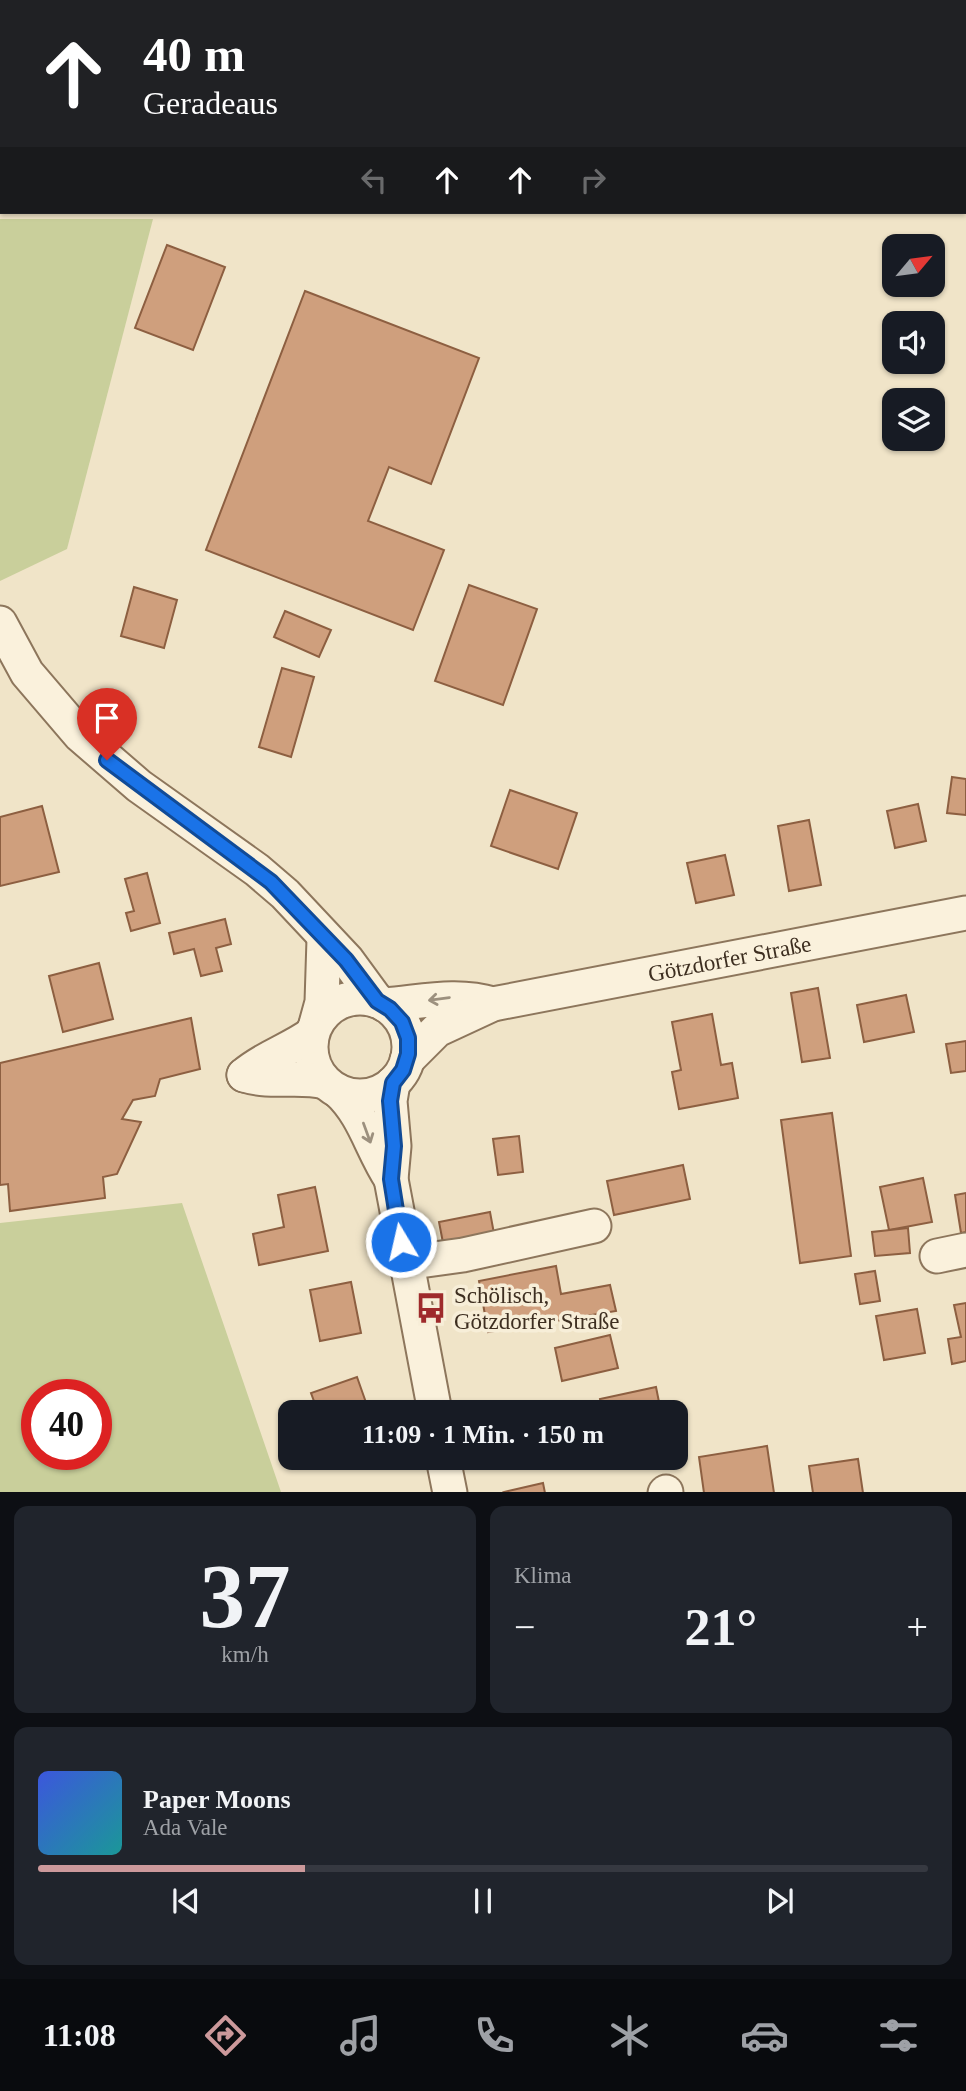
<!DOCTYPE html>
<html lang="de">
<head>
<meta charset="utf-8">
<style>
  body { margin:0; font-family:Georgia,serif; background:#20242c; color:#f1f3f6; height:100vh; display:flex; flex-direction:column; font-size:26px; white-space:nowrap }
  * { box-sizing:border-box; margin:0 }
  p { font-size:23px; color:#9ea1a6 }
  .icon { flex:none; width:38px; height:38px; fill:none; stroke:currentColor; stroke-width:2; stroke-linecap:round; stroke-linejoin:round }
  .map { position:relative; height:1492px; overflow:hidden }
  .panel { display:flex; flex-direction:column; gap:14px; padding:14px; background:#0d0f14; flex:1 }
  .panel>* { flex:none }
  .hud { position:absolute; left:0px; top:0px; width:966px; height:214px; box-shadow:0 2px 5px #0004; background:#202124; color:#fff; overflow:hidden }
  .needle { width:46px; rotate:61deg }
  .buttons { position:absolute; left:882px; top:234px; display:grid; gap:14px }
  .buttons a { display:grid; place-items:center; width:63px; height:63px; border-radius:14px; background:#171b24; box-shadow:0 2px 5px #0004; font-size:35px }
  .speed { position:absolute; left:21px; top:1379px; display:flex; gap:14px; font-size:35px; font-weight:700; text-align:center }
  .speed>* { display:grid; place-content:center; width:91px; height:91px; border-radius:50%; background:#171b24; box-shadow:0 2px 5px #0004; line-height:1 }
  .speed .limit { border:10px solid #d22; background:#fff; color:#111 }
  .pin { position:absolute; display:grid; place-items:center; width:60px; height:60px; color:#fff; margin:-72px -30px; border-radius:50% 50% 50% 0; rotate:-45deg; box-shadow:0 0 7px #0007 }
  .pin .icon { rotate:45deg }
  .me { position:absolute; width:77px; margin:-38px; rotate:351deg; stroke-linejoin:round; filter:drop-shadow(0 0 5px #0008) }
  .turn { display:flex; align-items:center; gap:24px; height:147px; padding:0 28px; font-size:32px }
  .turn .icon { width:91px; height:91px; stroke-width:2.5 }
  .turn b { display:block; font-size:49px; line-height:60px }
  .lanes { display:flex; align-items:center; height:66px; padding:0 28px; background:#0003; justify-content:center; gap:35px; direction:ltr }
  .lanes .off { opacity:.35 }
  .big { font-size:52px; font-weight:700; line-height:1.1 }
  .panel .widget { flex:1; display:flex; flex-direction:column; justify-content:center; gap:10px; min-width:0; padding:0 24px; border-radius:14px; background:#20242c }
  .panel .dial { align-items:center; gap:0 }
  .dial b { font-size:91px; line-height:1 }
  .song { display:flex; align-items:center; gap:21px }
  .cover { width:84px; height:84px; border-radius:10px; background:linear-gradient(135deg,hsl(230 70% 55%),hsl(180 70% 35%)) }
  .played { height:7px; border-radius:4px; background:linear-gradient(90deg,#cc999b 30%,#363941 30%) }
  .keys { display:flex; justify-content:space-around; direction:ltr }
  .heat { display:flex; justify-content:space-between; align-items:center; font-size:38px; direction:ltr }
  .panel .tiles { flex:1; display:grid; gap:14px; grid-template-columns:1fr 1fr }
  .widget:last-child { grid-column:span 2 }
  .trip { position:absolute; left:278px; top:1400px; width:410px; height:70px; border-radius:14px; background:#171b24; box-shadow:0 2px 5px #0004; font-weight:700; line-height:70px; text-align:center }
  .tab-bar { display:flex; height:112px; justify-content:space-around; align-items:center; background:#090b0e; color:#9ea1a6 }
  .tab-bar .icon { width:49px; height:49px }
  .tab-bar .active { color:#cc999b }
  .tab-bar b { font-size:32px; color:#f1f3f6 }
  .map>svg:first-child { display:block }
  .green { fill:#c9cf9b; fill-rule:evenodd }
  .building { fill:#cf9f7d; stroke:#8d5f41; stroke-width:2 }
  .lines { fill:none; stroke-linecap:round; stroke-linejoin:round }
  .minor-casing { stroke:#8d765c; stroke-width:37 }
  .minor { stroke:#faf1dc; stroke-width:33 }
  .oneway { stroke:#9c907e }
  .route-casing { stroke:#114b97; stroke-width:18 }
  .route { stroke:#1a73e8; stroke-width:12 }
  .labels { text-anchor:middle; dominant-baseline:central; stroke-width:7; stroke-linejoin:round; paint-order:stroke }
  .street-label { font-size:23px; fill:#3d2e20; stroke:#f7eed8 }
  .poi-label { font-size:23px; fill:#3d2e20; stroke:#f7eed8; text-anchor:start }
</style>
</head>
<body>
<div class="map">
<svg width="966" height="1493" viewBox="0 0 966 1493">
  <rect width="100%" height="100%" fill="#f0e4c8"/>
  <!-- green -->
  <g class="green">
    <polygon points="0,0 291,0 2,2 2,174"/>
    <polygon points="0,219 153,219 67,549 0,581"/>
    <path d="M 182,1203 L 281,1492 L 0,1492 L 0,1223 ZM 37,1395 L 96,1395 L 96,1454 L 37,1454 Z"/>
  </g>
  <!-- building -->
  <g class="building">
    <polygon points="167,245 225,267 193,350 135,328"/>
    <polygon points="305,291 479,358 431,484 389,467 368,521 444,550 413,630 206,550"/>
    <polygon points="469,585 537,609 503,705 435,681"/>
    <polygon points="134,587 177,600 164,648 121,636"/>
    <polygon points="285,611 331,630 319,657 274,637"/>
    <polygon points="282,668 314,677 291,757 259,747"/>
    <polygon points="952,777 966,779 966,815 947,813"/>
    <polygon points="510,790 577,813 558,869 491,846"/>
    <polygon points="918,804 926,841 895,848 887,811"/>
    <polygon points="42,806 59,872 0,886 0,817"/>
    <polygon points="809,820 821,885 789,891 778,826"/>
    <polygon points="725,855 734,895 696,903 687,863"/>
    <polygon points="147,873 160,923 131,931 126,913 134,911 125,879"/>
    <polygon points="225,919 231,944 216,948 222,971 201,976 194,949 174,954 169,933"/>
    <polygon points="99,963 113,1019 63,1032 49,976"/>
    <polygon points="818,988 830,1058 802,1062 791,993"/>
    <polygon points="906,995 914,1032 864,1042 857,1005"/>
    <polygon points="712,1014 721,1065 732,1063 738,1098 679,1109 672,1072 681,1070 672,1022"/>
    <polygon points="191,1018 200,1069 160,1079 155,1096 133,1100 122,1119 141,1122 117,1174 103,1177 105,1198 10,1211 8,1184 0,1185 0,1063"/>
    <polygon points="966,1041 966,1071 951,1073 946,1044"/>
    <polygon points="832,1113 851,1256 800,1263 781,1120"/>
    <polygon points="519,1136 523,1172 498,1175 493,1139"/>
    <polygon points="683,1165 690,1199 614,1215 607,1181"/>
    <polygon points="923,1178 932,1222 889,1230 880,1187"/>
    <polygon points="315,1187 328,1251 259,1265 253,1234 284,1227 278,1195"/>
    <polygon points="966,1193 966,1232 961,1233 955,1195"/>
    <polygon points="490,1212 495,1239 444,1248 439,1222"/>
    <polygon points="908,1228 910,1253 875,1256 872,1232"/>
    <polygon points="556,1266 561,1294 610,1285 616,1311 488,1332 479,1281"/>
    <polygon points="875,1271 880,1301 860,1304 855,1274"/>
    <polygon points="351,1282 361,1333 320,1341 310,1290"/>
    <polygon points="966,1303 966,1361 952,1364 948,1339 961,1337 954,1305"/>
    <polygon points="917,1309 925,1353 884,1360 876,1316"/>
    <polygon points="610,1335 618,1368 562,1381 555,1348"/>
    <polygon points="357,1377 369,1411 376,1409 378,1412 318,1412 311,1393"/>
    <polygon points="656,1387 661,1412 602,1412 600,1399"/>
    <polygon points="767,1446 774,1493 704,1493 699,1457"/>
    <polygon points="858,1459 863,1493 813,1493 809,1466"/>
    <polygon points="543,1483 545,1493 505,1493 504,1492"/>
  </g>
  <g class="lines">
    <defs>
      <g id="minor">
        <polyline points="0,623 27,673 80,735 139,786 257,870 285,894 347,960 377,1001"/>
        <circle cx="360" cy="1047" r="49"/>
        <path d="M 385,1005 C 422,1002 457,993 493,1004"/>
        <polyline points="316,1024 322,1002 324,939"/>
        <path id="s1" d="M 407,1060 L 437,1030 L 493,1004 L 966,913"/>
        <path d="M 244,1075 C 272,1084 299,1075 325,1082"/>
        <path d="M 244,1075 C 265,1057 290,1050 312,1034"/>
        <polyline points="393,1083 390,1101 394,1146 391,1179 435,1412"/>
        <path d="M 338,1091 C 365,1116 371,1149 391,1179"/>
        <polyline points="937,1256 966,1250"/>
        <polyline points="405,1263 463,1255 594,1226"/>
        <polyline points="443,1458 450,1493"/>
        <polyline points="665,1493 666,1492"/>
      </g>
    </defs>
    <!-- minor casing -->
    <use href="#minor" class="minor-casing"/>
    <!-- minor -->
    <use href="#minor" class="minor"/>
  </g>
  <!-- one-way arrows -->
  <defs><path id="oneway-shaft" d="M-6 0H5M1.5-3L5.5 0L1.5 3" fill="none" stroke-width="1.6" stroke-linecap="round" stroke-linejoin="round" transform="scale(1.75)"/></defs>
  <g class="oneway">
    <use href="#oneway-shaft" transform="translate(439 999) rotate(172)"/>
    <use href="#oneway-shaft" transform="translate(367 1133) rotate(70)"/>
  </g>
  <g class="lines">
    <defs>
      <polyline id="route" points="107,760 271,882 346,960 377,1001 390,1009 402,1022 408,1038 408,1054 403,1070 393,1083 390,1101 394,1146 391,1179 401,1242"/>
    </defs>
    <!-- route casing -->
    <use href="#route" class="route-casing"/>
    <!-- route -->
    <use href="#route" class="route"/>
  </g>
  <!-- icons -->
  <defs>
    <symbol id="bus-bare" viewBox="-9 -9 18 18"><path d="M-5-6H5V4H4V6H2V4H-2V6H-4V4H-5ZM-3.5-4V0h7V-4ZM-3.5 1.2v1.5H-2V1.2ZM2 1.2v1.5H3.5V1.2Z" fill="#9e2a2b" stroke="#f7eed8" stroke-width="2.5" paint-order="stroke"/></symbol>
  </defs>
  <g fill-rule="evenodd">
    <use href="#bus-bare" x="409" y="1286" width="44" height="44"/>
  </g>
  <g class="labels">
    <!-- street labels -->
    <g class="street-label">
      <text stroke="none"><textPath href="#s1" startOffset="345">Götzdorfer Straße</textPath></text>
    </g>
    <!-- poi labels -->
    <g class="poi-label">
      <text x="454" y="1295">Schölisch,<tspan x="454" dy="26">Götzdorfer Straße</tspan></text>
    </g>
  </g>
</svg>
<div class="buttons">
<a><svg class="needle" viewBox="-14 -14 28 28"><path d="M0-13l5 13h-10z" fill="#e53935"/><path d="M0 13l5-13h-10z" fill="#9ea1a6"/></svg></a>
<a><svg class="icon" aria-label="sound" viewBox="0 0 24 24"><path d="M4 9h4l5-4v14l-5-4H4zM17 9q2 3 0 6"/></svg></a>
<a><svg class="icon" aria-label="layers" viewBox="0 0 24 24"><path d="M12 4l9 5-9 5-9-5zM3 14l9 5 9-5"/></svg></a>
</div>
<div class="speed"><div class="limit">40</div></div>
<div class="pin" style="left:107px;top:760px;background:#d93025"><svg class="icon" aria-label="arrive" viewBox="0 0 24 24"><path d="M6 21V4h12l-3 4 3 4H6"/></svg></div>
<svg class="me" style="left:401px;top:1242px" viewBox="-20 -20 40 40"><circle r="17" fill="#1a73e8" stroke="#fff" stroke-width="3"/><path d="M0-11L8 9 0 5-8 9z" fill="#fff"/></svg>
<div class="trip">11:09 · 1 Min. · 150 m</div>
<div class="hud">
<div class="turn"><svg class="icon" aria-label="ahead" viewBox="0 0 24 24"><path d="M12 20V5M6 11l6-6 6 6"/></svg><div><b>40 m</b>Geradeaus</div></div>
<div class="lanes"><svg class="icon off" aria-label="left" viewBox="0 0 24 24"><path d="M17 20v-9H6M10 6l-5 5 5 5"/></svg><svg class="icon" aria-label="ahead" viewBox="0 0 24 24"><path d="M12 20V5M6 11l6-6 6 6"/></svg><svg class="icon" aria-label="ahead" viewBox="0 0 24 24"><path d="M12 20V5M6 11l6-6 6 6"/></svg><svg class="icon off" aria-label="right" viewBox="0 0 24 24"><path d="M7 20v-9h11M14 6l5 5-5 5"/></svg></div>
</div>
</div>
<section class="panel">
<div class="tiles">
<div class="widget dial"><b>37</b><p>km/h</p></div>
<div class="widget"><p>Klima</p>
<div class="heat"><a>−</a><b class="big">21°</b><a>+</a></div>
</div>
<div class="widget">
<div class="song"><i class="cover"></i><div><b>Paper Moons</b><p>Ada Vale</p></div></div>
<div class="played"></div>
<div class="keys"><svg class="icon" aria-label="previous" viewBox="0 0 24 24"><path d="M18 5L8 12l10 7zM5 5v14"/></svg><svg class="icon" aria-label="pause" viewBox="0 0 24 24"><path d="M8 5v14M16 5v14"/></svg><svg class="icon" aria-label="next" viewBox="0 0 24 24"><path d="M6 5l10 7-10 7zM19 5v14"/></svg></div>
</div>
</div>
</section>
<nav class="tab-bar">
<b>11:08</b>
<svg class="icon active" aria-label="directions" viewBox="0 0 24 24"><path d="M12 3l9 9-9 9-9-9zM9 14v-3h6M13 9l2 2-2 2"/></svg>
<svg class="icon" aria-label="music" viewBox="0 0 24 24"><path d="M9 18V5l10-2v13"/><circle cx="6" cy="18" r="3"/><circle cx="16" cy="16" r="3"/></svg>
<svg class="icon" aria-label="phone" viewBox="0 0 24 24"><path d="M5 4h4l2 5-3 2q2 4 5 5l2-3 5 2v4C11 20 4 13 5 4z"/></svg>
<svg class="icon" aria-label="climate" viewBox="0 0 24 24"><path d="M12 3v18M4 7l16 10M4 17L20 7"/></svg>
<svg class="icon" aria-label="car" viewBox="0 0 24 24"><path d="M5 17H2v-5l4-1 3-4h7l3 4 3 1v5h-3M9 17h6M6 11h13"/><circle cx="7" cy="17" r="2"/><circle cx="17" cy="17" r="2"/></svg>
<svg class="icon" aria-label="filters" viewBox="0 0 24 24"><path d="M4 7h16M4 17h16"/><circle cx="9" cy="7" r="2"/><circle cx="15" cy="17" r="2"/></svg>
</nav>
</body>
</html>
